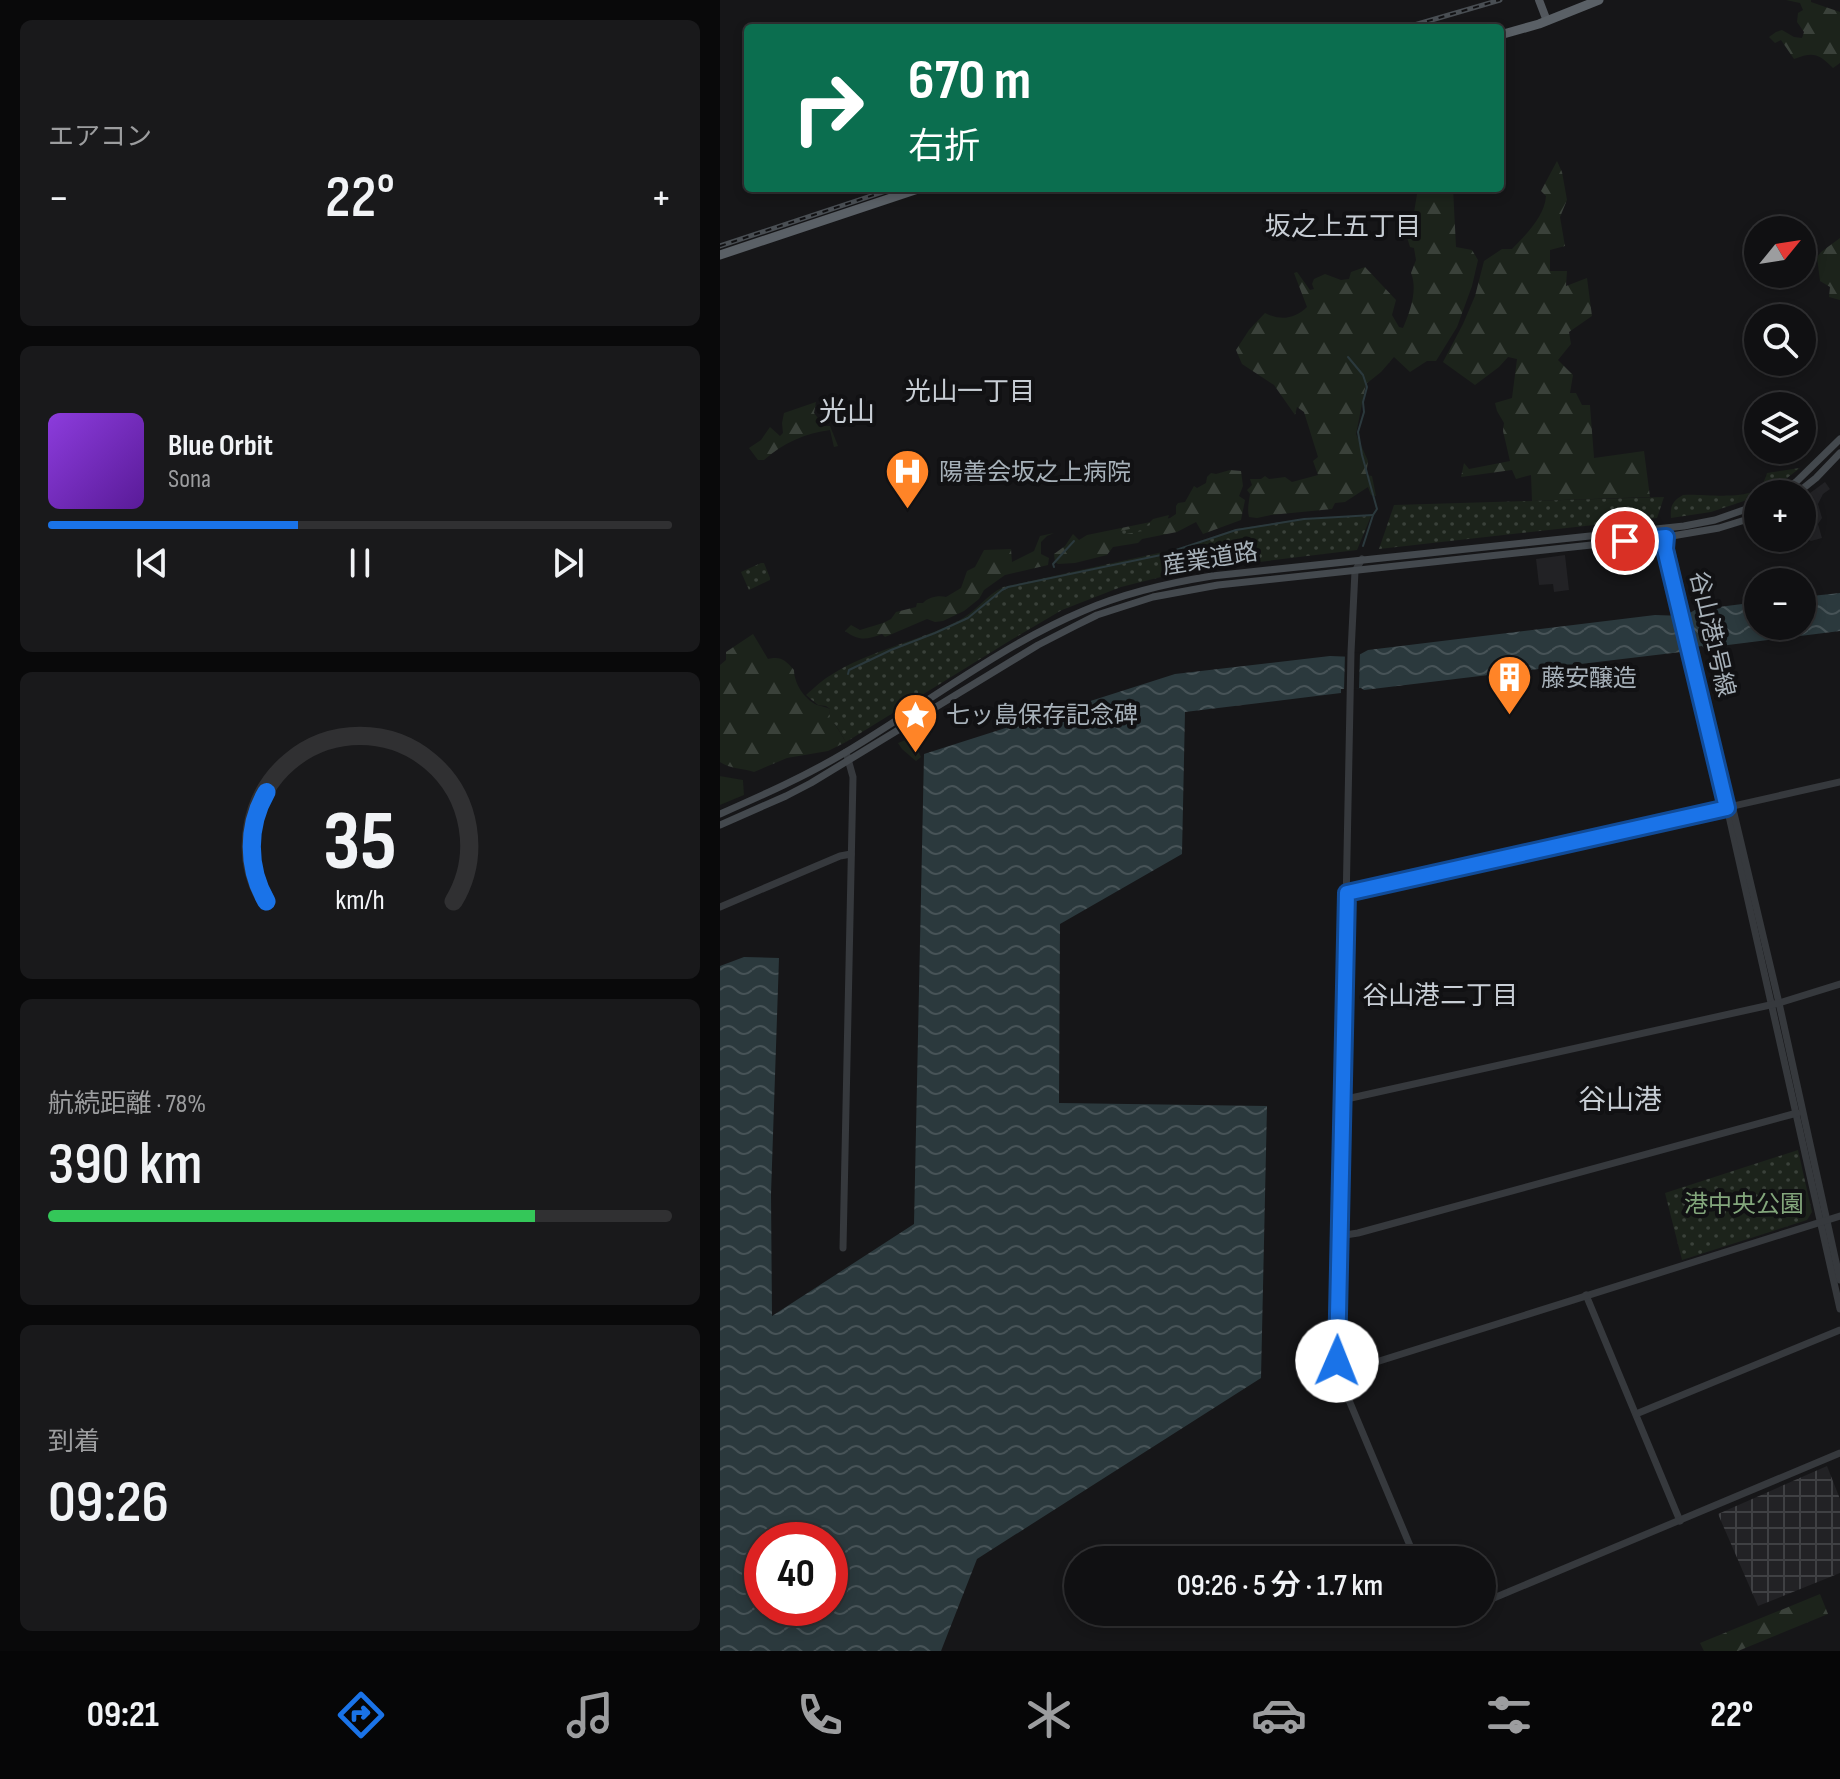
<!DOCTYPE html>
<html lang="ja">
<head>
<meta charset="utf-8">
<style>
  body { margin:0; font-family:"Sofia Sans Condensed","Noto Sans JP",sans-serif; background:#19191b; color:#f1f3f6; height:100vh; display:flex; flex-direction:column; font-size:30px; white-space:nowrap }
  * { box-sizing:border-box; margin:0 }
  p { font-size:26px; color:#9c9d9f }
  .icon { flex:none; width:44px; height:44px; fill:none; stroke:currentColor; stroke-width:2; stroke-linecap:round; stroke-linejoin:round }
  .map { position:relative; flex:1; overflow:hidden }
  .drawer { display:flex; flex-direction:column; gap:20px; padding:20px; background:#09090a; width:720px }
  .drawer>* { flex:none }
  .top-card { position:absolute; left:24px; top:24px; width:760px; height:168px; border-radius:8px; box-shadow:0 4px 12px #0003,0 0 0 2px #303032; background:#0b6e4f; color:#fff; overflow:hidden }
  .needle { width:52px; rotate:60deg }
  .fabs { position:absolute; left:1024px; top:216px; display:grid; gap:16px }
  .fabs a { display:grid; place-items:center; width:72px; height:72px; border-radius:50%; background:#101012; box-shadow:0 4px 12px #0003,0 0 0 2px #303032; font-size:40px }
  .speed { position:absolute; left:24px; top:1522px; display:flex; gap:16px; font-size:40px; font-weight:700; text-align:center }
  .speed>* { display:grid; place-content:center; width:104px; height:104px; border-radius:50%; background:#101012; box-shadow:0 4px 12px #0003,0 0 0 2px #303032; line-height:1 }
  .speed .limit { border:12px solid #d22; background:#fff; color:#111 }
  .pin { position:absolute; display:grid; place-items:center; width:68px; height:68px; color:#fff; margin:-34px; border:4px solid #fff; border-radius:50%; box-shadow:0 2px 8px #0007 }
  .me { position:absolute; width:88px; margin:-44px; rotate:1deg; stroke-linejoin:round; filter:drop-shadow(0 0 6px #0008) }
  .turn { display:flex; align-items:center; gap:28px; height:168px; padding:0 32px; font-size:36px }
  .turn .icon { width:104px; height:104px; stroke-width:2.5 }
  .turn b { display:block; font-size:56px; line-height:68px }
  .big { font-size:60px; font-weight:600; line-height:1.1 }
  .drawer .widget { flex:1; display:flex; flex-direction:column; justify-content:center; gap:12px; min-width:0; padding:0 28px; border-radius:12px; background:#19191b }
  .drawer .dial { align-items:center; gap:0 }
  .dial svg { height:208px; overflow:visible; fill:none; stroke:#303032; stroke-width:7; stroke-linecap:round; text-anchor:middle }
  .dial text { fill:#f1f3f6; stroke:none }
  .song { display:flex; align-items:center; gap:24px }
  .cover { width:96px; height:96px; border-radius:12px; background:linear-gradient(135deg,hsl(270 70% 55%),hsl(270 70% 35%)) }
  .played { height:8px; border-radius:4px; background:linear-gradient(90deg,#1a73e8 40%,#303032 40%) }
  .keys { display:flex; justify-content:space-around; direction:ltr }
  .heat { display:flex; justify-content:space-between; align-items:center; font-size:44px; direction:ltr }
  .charge { height:12px; border-radius:6px; background:linear-gradient(90deg,#34c759 78%,#303032 0) }
  .trip { position:absolute; left:344px; top:1546px; width:432px; height:80px; border-radius:40px; background:#101012; box-shadow:0 4px 12px #0003,0 0 0 2px #303032; font-weight:600; line-height:80px; text-align:center }
  .dock { display:flex; height:128px; justify-content:space-around; align-items:center; background:#060607; color:#9c9d9f }
  .dock .icon { width:56px; height:56px }
  .dock .active { color:#1a73e8 }
  .dock b { font-size:36px; color:#f1f3f6 }
  main { display:flex; flex:1; min-height:0 }
  .map>svg:first-child { display:block }
  .built { fill:#222225 }
  .industrial { fill:url(#industrial-grid) }
  .green { fill:#1c231b }
  .forest { fill:url(#forest-firs) }
  .park { fill:url(#park-dots) }
  .water { fill:url(#water-waves); fill-rule:evenodd }
  .pier { fill:#161618 }
  .lines { fill:none; stroke-linecap:round; stroke-linejoin:round }
  .stream { stroke:#2b393d; stroke-width:2 }
  .tertiary { stroke:#36393d; stroke-width:7 }
  .secondary { stroke:#44494e; stroke-width:7 }
  .primary { stroke:#52575d; stroke-width:8 }
  .trunk { stroke:#5a6066; stroke-width:9 }
  .rail-casing { stroke:#494e53; stroke-width:5 }
  .rail { stroke:#111113; stroke-width:2; stroke-dasharray:6; stroke-linecap:butt }
  .route-casing { stroke:#114b97; stroke-width:20 }
  .route { stroke:#1a73e8; stroke-width:14 }
  .labels { text-anchor:middle; dominant-baseline:central; stroke-width:8; stroke-linejoin:round; paint-order:stroke }
  .poi-label { font-size:24px; fill:#a7b1b9; stroke:#111113; text-anchor:start }
  .street-label { font-size:24px; fill:#a7b1b9; stroke:#111113 }
  .park-label { font-size:24px; fill:#83a67c; stroke:#111113 }
  .neighbourhood-label { font-size:26px; fill:#c8ced5; stroke:#111113 }
  .quarter-label { font-size:28px; fill:#c8ced5; stroke:#111113 }
</style>
</head>
<body>
<main>
<section class="drawer">
<div class="widget"><p>エアコン</p>
<div class="heat"><a>−</a><b class="big">22°</b><a>+</a></div>
</div>
<div class="widget">
<div class="song"><i class="cover"></i><div><b>Blue Orbit</b><p>Sona</p></div></div>
<div class="played"></div>
<div class="keys"><svg class="icon" aria-label="previous" viewBox="0 0 24 24"><path d="M18 5L8 12l10 7zM5 5v14"/></svg><svg class="icon" aria-label="pause" viewBox="0 0 24 24"><path d="M8 5v14M16 5v14"/></svg><svg class="icon" aria-label="next" viewBox="0 0 24 24"><path d="M6 5l10 7-10 7zM19 5v14"/></svg></div>
</div>
<div class="widget dial"><svg viewBox="0 0 100 80">
<path d="M14 69A42 42 0 1 1 86 69"/>
<path d="M14 69A42 42 0 0 1 14 27" stroke="#1a73e8"/>
<text x="50" y="56" font-size="32" font-weight="700">35</text>
<text x="50" y="72" font-size="11">km/h</text>
</svg></div>
<div class="widget"><p>航続距離 · 78%</p><b class="big">390 km</b><div class="charge"></div></div>
<div class="widget"><p>到着</p><b class="big">09:26</b></div>
</section>
<div class="map">
<svg width="1120" height="1651" viewBox="0 0 1120 1651">
  <defs>
    <pattern id="industrial-grid" width="8" height="8" patternUnits="userSpaceOnUse" patternTransform="scale(2)"><rect width="8" height="8" fill="#222225"/><path d="M0 4h8M4 0v8" fill="none" stroke="#3f4043"/></pattern>
    <pattern id="forest-firs" width="22" height="20" patternUnits="userSpaceOnUse" patternTransform="scale(2)"><rect width="22" height="20" fill="#1c231b"/><path d="M5 1l3.5 6h-7zM16 11l3.5 6h-7z" fill="#3a413a"/></pattern>
    <pattern id="park-dots" width="8" height="8" patternUnits="userSpaceOnUse" patternTransform="scale(2)"><rect width="8" height="8" fill="#1c231b"/><path d="M2 2h.1M6 6h.1" fill="none" stroke="#3a413a" stroke-width="1.8" stroke-linecap="round"/></pattern>
    <pattern id="water-waves" width="16" height="10" patternUnits="userSpaceOnUse" patternTransform="scale(2)"><rect width="16" height="10" fill="#2b393d"/><path d="M0 5q4-4 8 0t8 0" fill="none" stroke="#475357"/></pattern>
  </defs>
  <rect width="100%" height="100%" fill="#161618"/>
  <!-- built -->
  <g class="built">
    <polygon points="1105,482 1110,489 1103,494 1098,504 1102,518 1098,524 1102,538 1091,541 1089,540 1082,513 1082,499"/>
    <polygon points="845,555 849,590 834,592 833,584 819,585 816,559"/>
  </g>
  <!-- industrial -->
  <polygon class="industrial" points="1107,1466 1120,1499 1120,1573 1038,1606 998,1514"/>
  <!-- green -->
  <polygon class="green" points="0,776 23,780 24,795 0,805"/>
  <!-- forest -->
  <g class="forest">
    <path d="M 1066,0 L 1091,0 L 1091,2 L 1120,12 L 1120,63 L 1113,68 C 1098,53 1093,52 1074,59 L 1061,40 L 1055,43 L 1049,37 L 1056,32 L 1062,30 L 1074,37 L 1082,38 L 1084,32 L 1077,22 L 1078,13 L 1083,10 L 1080,3 Z"/>
    <path d="M 837,161 L 842,172 L 847,200 L 840,217 L 845,246 L 830,250 L 830,271 L 847,271 L 846,286 L 867,278 L 872,316 L 849,332 L 851,344 L 838,360 L 853,375 L 850,393 L 856,393 L 862,405 L 870,405 L 874,458 L 924,451 L 930,497 L 812,501 L 811,475 L 796,479 L 792,470 L 741,477 L 744,463 L 749,469 L 790,461 L 783,431 L 784,423 L 777,411 L 775,403 L 792,398 L 797,359 L 788,357 L 779,367 L 755,385 L 723,362 L 743,324 L 755,296 L 764,261 L 782,249 L 792,249 C 805,236 825,216 826,196 L 821,191 Z"/>
    <path d="M 698,188 L 733,188 L 736,247 L 752,250 L 758,260 L 752,286 L 737,327 L 716,361 L 707,361 L 690,372 L 674,357 L 661,372 L 646,384 L 636,434 L 648,461 L 646,475 L 652,476 L 656,496 L 651,495 L 648,487 L 625,502 L 615,503 L 612,509 L 551,515 L 537,518 L 529,517 C 527,509 529,502 530,494 L 527,490 L 532,485 L 530,479 L 541,479 L 545,476 L 549,479 L 565,477 L 572,482 L 598,475 L 593,461 L 598,457 L 584,412 L 577,407 L 575,415 L 554,385 L 522,364 L 516,350 L 529,330 L 545,313 C 560,321 575,319 587,307 L 574,273 L 577,272 L 590,290 L 594,289 L 592,284 L 594,279 L 605,274 L 621,280 L 629,279 L 631,272 L 645,267 L 676,300 L 672,315 L 679,327 L 683,328 C 690,312 698,290 691,273 L 696,260 L 694,248 L 690,247 L 685,231 L 692,225 Z"/>
    <polygon points="1120,238 1120,300 1109,297 1110,287 1100,281 1097,257 1101,252"/>
    <path d="M 96,402 L 94,413 L 104,426 L 110,426 L 118,446 L 114,447 L 110,430 C 86,433 63,443 44,460 L 38,460 L 29,448 L 41,440 L 50,427 L 60,436 L 63,433 L 62,423 L 64,413 Z"/>
    <polygon points="510,470 521,471 523,486 519,496 525,500 521,520 483,534 476,522 457,532 422,539 418,543 393,547 387,555 355,563 338,564 335,562 334,554 345,546 353,534 359,540 367,535 450,518 456,514 456,506 458,503 465,502 474,486 477,488 486,483 487,477 491,473 496,474"/>
    <path d="M 334,533 L 327,536 L 321,542 L 321,554 L 329,558 L 328,565 L 285,575 L 264,590 L 259,599 L 244,611 L 223,621 L 215,622 L 207,619 L 165,637 L 162,634 C 146,640 139,641 125,631 L 131,625 L 140,630 L 163,623 L 171,619 L 176,612 L 196,607 L 197,603 L 203,603 C 208,597 219,595 226,597 L 241,588 L 247,571 L 255,567 L 264,550 L 291,549 L 292,562 L 314,551 L 320,536 Z"/>
    <path d="M 33,634 L 48,659 C 61,656 65,660 74,670 C 74,683 84,699 97,705 C 101,706 106,707 110,709 L 109,715 L 126,742 L 108,751 L 67,758 L 34,772 C 23,768 10,769 0,762 L 0,665 L 6,660 L 6,652 Z"/>
    <polygon points="191,738 201,757 196,761 182,749 178,743"/>
    <polygon points="1100,1594 1108,1614 1018,1651 984,1651 980,1643"/>
  </g>
  <!-- park -->
  <g class="park">
    <path d="M 1080,468 L 1058,485 L 1038,494 L 1033,498 L 991,512 L 951,518 C 950,507 952,501 963,495 C 982,493 1030,502 1042,485 C 1043,484 1047,474 1047,473 Z"/>
    <polygon points="944,497 937,518 659,549 674,505"/>
    <polygon points="449,515 447,521 436,524 428,530 395,536 394,532 426,526 433,519"/>
    <path d="M 651,516 L 637,550 L 465,571 L 401,587 L 342,610 L 291,640 L 126,742 L 115,724 L 106,720 L 109,715 L 110,709 L 106,706 L 98,705 L 86,695 C 94,688 102,680 111,675 C 150,650 197,642 238,621 C 256,612 266,595 283,587 L 461,548 L 516,529 L 580,519 Z"/>
    <polygon points="41,563 44,563 50,578 50,580 29,590 21,572"/>
    <polygon points="1078,1150 1092,1212 1087,1220 962,1260 945,1193"/>
  </g>
  <!-- water -->
  <path class="water" d="M 1120,593 L 1120,631 L 984,648 L 982,646 L 962,649 L 961,652 L 644,690 L 641,688 L 621,689 L 621,693 L 465,712 L 462,854 L 340,924 L 339,1103 L 547,1106 L 541,1378 L 257,1559 L 221,1651 L 0,1651 L 0,966 L 24,957 L 59,958 L 51,1194 L 52,1316 L 194,1224 L 204,754 L 455,674 L 610,656 L 635,657 L 648,650 L 935,615 L 964,616 L 975,610 L 1038,602 L 1038,626 L 1082,626 L 1082,597 ZM 42,1540 L 110,1540 L 110,1608 L 42,1608 Z"/>
  <!-- pier -->
  <polygon class="pier" points="640,652 639,688 624,692 625,654"/>
  <g class="lines">
    <!-- stream -->
    <g class="stream">
      <polyline points="628,357 643,375 647,387 643,402 644,412 638,432 642,455 657,509 653,515 643,546"/>
      <polyline points="334,567 333,564 354,541"/>
      <polyline points="128,674 129,670 171,650 215,633 248,618 282,590 288,587 441,555 516,530 584,519 653,515"/>
    </g>
    <!-- tertiary -->
    <g class="tertiary">
      <polyline points="946,537 945,549 960,612 1004,794 1120,1309"/>
      <polyline points="947,539 951,548 1059,1003 1120,1280"/>
      <polyline points="642,559 635,571 631,652 617,1361 618,1374 696,1560"/>
      <polyline points="627,893 1120,782"/>
      <polyline points="0,907 120,856 131,854"/>
      <polyline points="622,1100 1059,1003 1120,984"/>
      <polyline points="619,1236 638,1233 1077,1113"/>
      <polyline points="123,1248 133,777 126,752"/>
      <polyline points="866,1295 960,1521"/>
      <polyline points="618,1374 1120,1216"/>
      <polyline points="916,1414 1120,1330"/>
      <polyline points="762,1603 1120,1453"/>
      <polyline points="717,1612 721,1621 741,1612"/>
    </g>
    <!-- secondary -->
    <g class="secondary">
      <polyline points="1058,494 1076,482 1120,439"/>
      <polyline points="1076,494 1096,478 1120,453"/>
      <path d="M 0,814 C 43,795 86,776 126,752 C 203,706 280,646 363,611 C 404,593 448,583 492,576 L 964,526 L 995,520 L 1038,505"/>
      <polyline points="0,825 66,796 91,783 318,645 355,626 377,615 433,597 498,585 946,537 999,528 1038,516"/>
    </g>
    <!-- primary -->
    <polyline class="primary" points="819,0 827,21"/>
    <!-- trunk -->
    <g class="trunk">
      <polyline points="780,35 819,24 879,0"/>
      <polyline points="0,255 201,188"/>
    </g>
    <defs>
      <g id="rail">
        <polyline points="684,28 780,0"/>
        <polyline points="0,246 175,188"/>
      </g>
    </defs>
    <!-- rail casing -->
    <use href="#rail" class="rail-casing"/>
    <!-- rail -->
    <use href="#rail" class="rail"/>
  </g>
  <g class="lines">
    <defs>
      <polyline id="route" points="617,1361 627,893 1007,808 945,549 946,537 905,541"/>
    </defs>
    <!-- route casing -->
    <use href="#route" class="route-casing"/>
    <!-- route -->
    <use href="#route" class="route"/>
  </g>
  <!-- icons -->
  <defs>
    <symbol id="hospital-pin" viewBox="-11 -11 22 30"><path d="M0 17L-7.5 6A9.5 9.5 0 1 1 7.5 6Z" fill="#ff8427" stroke="#111113"/><path d="M-5-5h3v3.5h4V-5h3V5h-3V1.5h-4V5h-3Z" fill="#fff"/></symbol>
    <symbol id="building-pin" viewBox="-11 -11 22 30"><path d="M0 17L-7.5 6A9.5 9.5 0 1 1 7.5 6Z" fill="#ff8427" stroke="#111113"/><path d="M-4-6H4V6H1V3H-1V6H-4ZM-2.5-4.3h1.7v1.8h-1.7ZM.8-4.3h1.7v1.8H.8ZM-2.5-1h1.7V.8h-1.7ZM.8-1h1.7V.8H.8Z" fill="#fff"/></symbol>
    <symbol id="sight-pin" viewBox="-11 -11 22 30"><path d="M0 17L-7.5 6A9.5 9.5 0 1 1 7.5 6Z" fill="#ff8427" stroke="#111113"/><path d="M0-6L1.8-2.2L6-1.7L2.9 1.2L3.7 5.4L0 3.3L-3.7 5.4L-2.9 1.2L-6-1.7L-1.8-2.2Z" fill="#fff"/></symbol>
  </defs>
  <g fill-rule="evenodd">
    <use href="#hospital-pin" x="162" y="446" width="51" height="69"/>
    <use href="#building-pin" x="764" y="652" width="51" height="69"/>
    <use href="#sight-pin" x="170" y="690" width="51" height="69"/>
  </g>
  <g class="labels">
    <!-- poi labels -->
    <g class="poi-label">
      <text x="219" y="472">陽善会坂之上病院</text>
      <text x="821" y="678">藤安醸造</text>
      <text x="226" y="715">七ッ島保存記念碑</text>
    </g>
    <!-- street labels -->
    <g class="street-label">
      <text transform="translate(490 559) rotate(-9)">産業道路</text>
      <text transform="translate(992 634) rotate(77)">谷山港1号線</text>
    </g>
    <!-- park labels -->
    <g class="park-label">
      <text x="1024" y="1204">港中央公園</text>
    </g>
    <!-- neighbourhood labels -->
    <g class="neighbourhood-label">
      <text x="623" y="227">坂之上五丁目</text>
      <text x="250" y="392">光山一丁目</text>
      <text x="720" y="996">谷山港二丁目</text>
    </g>
    <!-- quarter labels -->
    <g class="quarter-label">
      <text x="127" y="412">光山</text>
      <text x="900" y="1100">谷山港</text>
    </g>
  </g>
</svg>
<div class="fabs">
<a><svg class="needle" viewBox="-14 -14 28 28"><path d="M0-13l5 13h-10z" fill="#e53935"/><path d="M0 13l5-13h-10z" fill="#9c9d9f"/></svg></a>
<a><svg class="icon" aria-label="search" viewBox="0 0 24 24"><circle cx="10" cy="10" r="6"/><path d="M15 15l6 6"/></svg></a>
<a><svg class="icon" aria-label="layers" viewBox="0 0 24 24"><path d="M12 4l9 5-9 5-9-5zM3 14l9 5 9-5"/></svg></a>
<a>+</a>
<a>−</a>
</div>
<div class="speed"><div class="limit">40</div></div>
<div class="pin" style="left:905px;top:541px;background:#d93025"><svg class="icon" aria-label="arrive" viewBox="0 0 24 24"><path d="M6 21V4h12l-3 4 3 4H6"/></svg></div>
<svg class="me" style="left:617px;top:1361px" viewBox="-20 -20 40 40"><circle r="19" fill="#fff"/><path d="M0-13L10 11 0 6-10 11z" fill="#1a73e8"/></svg>
<div class="trip">09:26 · 5 分 · 1.7 km</div>
<div class="top-card">
<div class="turn"><svg class="icon" aria-label="right" viewBox="0 0 24 24"><path d="M7 20v-9h11M14 6l5 5-5 5"/></svg><div><b>670 m</b>右折</div></div>
</div>
</div>
</main>
<nav class="dock">
<b>09:21</b>
<svg class="icon active" aria-label="directions" viewBox="0 0 24 24"><path d="M12 3l9 9-9 9-9-9zM9 14v-3h6M13 9l2 2-2 2"/></svg>
<svg class="icon" aria-label="music" viewBox="0 0 24 24"><path d="M9 18V5l10-2v13"/><circle cx="6" cy="18" r="3"/><circle cx="16" cy="16" r="3"/></svg>
<svg class="icon" aria-label="phone" viewBox="0 0 24 24"><path d="M5 4h4l2 5-3 2q2 4 5 5l2-3 5 2v4C11 20 4 13 5 4z"/></svg>
<svg class="icon" aria-label="climate" viewBox="0 0 24 24"><path d="M12 3v18M4 7l16 10M4 17L20 7"/></svg>
<svg class="icon" aria-label="car" viewBox="0 0 24 24"><path d="M5 17H2v-5l4-1 3-4h7l3 4 3 1v5h-3M9 17h6M6 11h13"/><circle cx="7" cy="17" r="2"/><circle cx="17" cy="17" r="2"/></svg>
<svg class="icon" aria-label="filters" viewBox="0 0 24 24"><path d="M4 7h16M4 17h16"/><circle cx="9" cy="7" r="2"/><circle cx="15" cy="17" r="2"/></svg>
<b>22°</b>
</nav>
</body>
</html>
